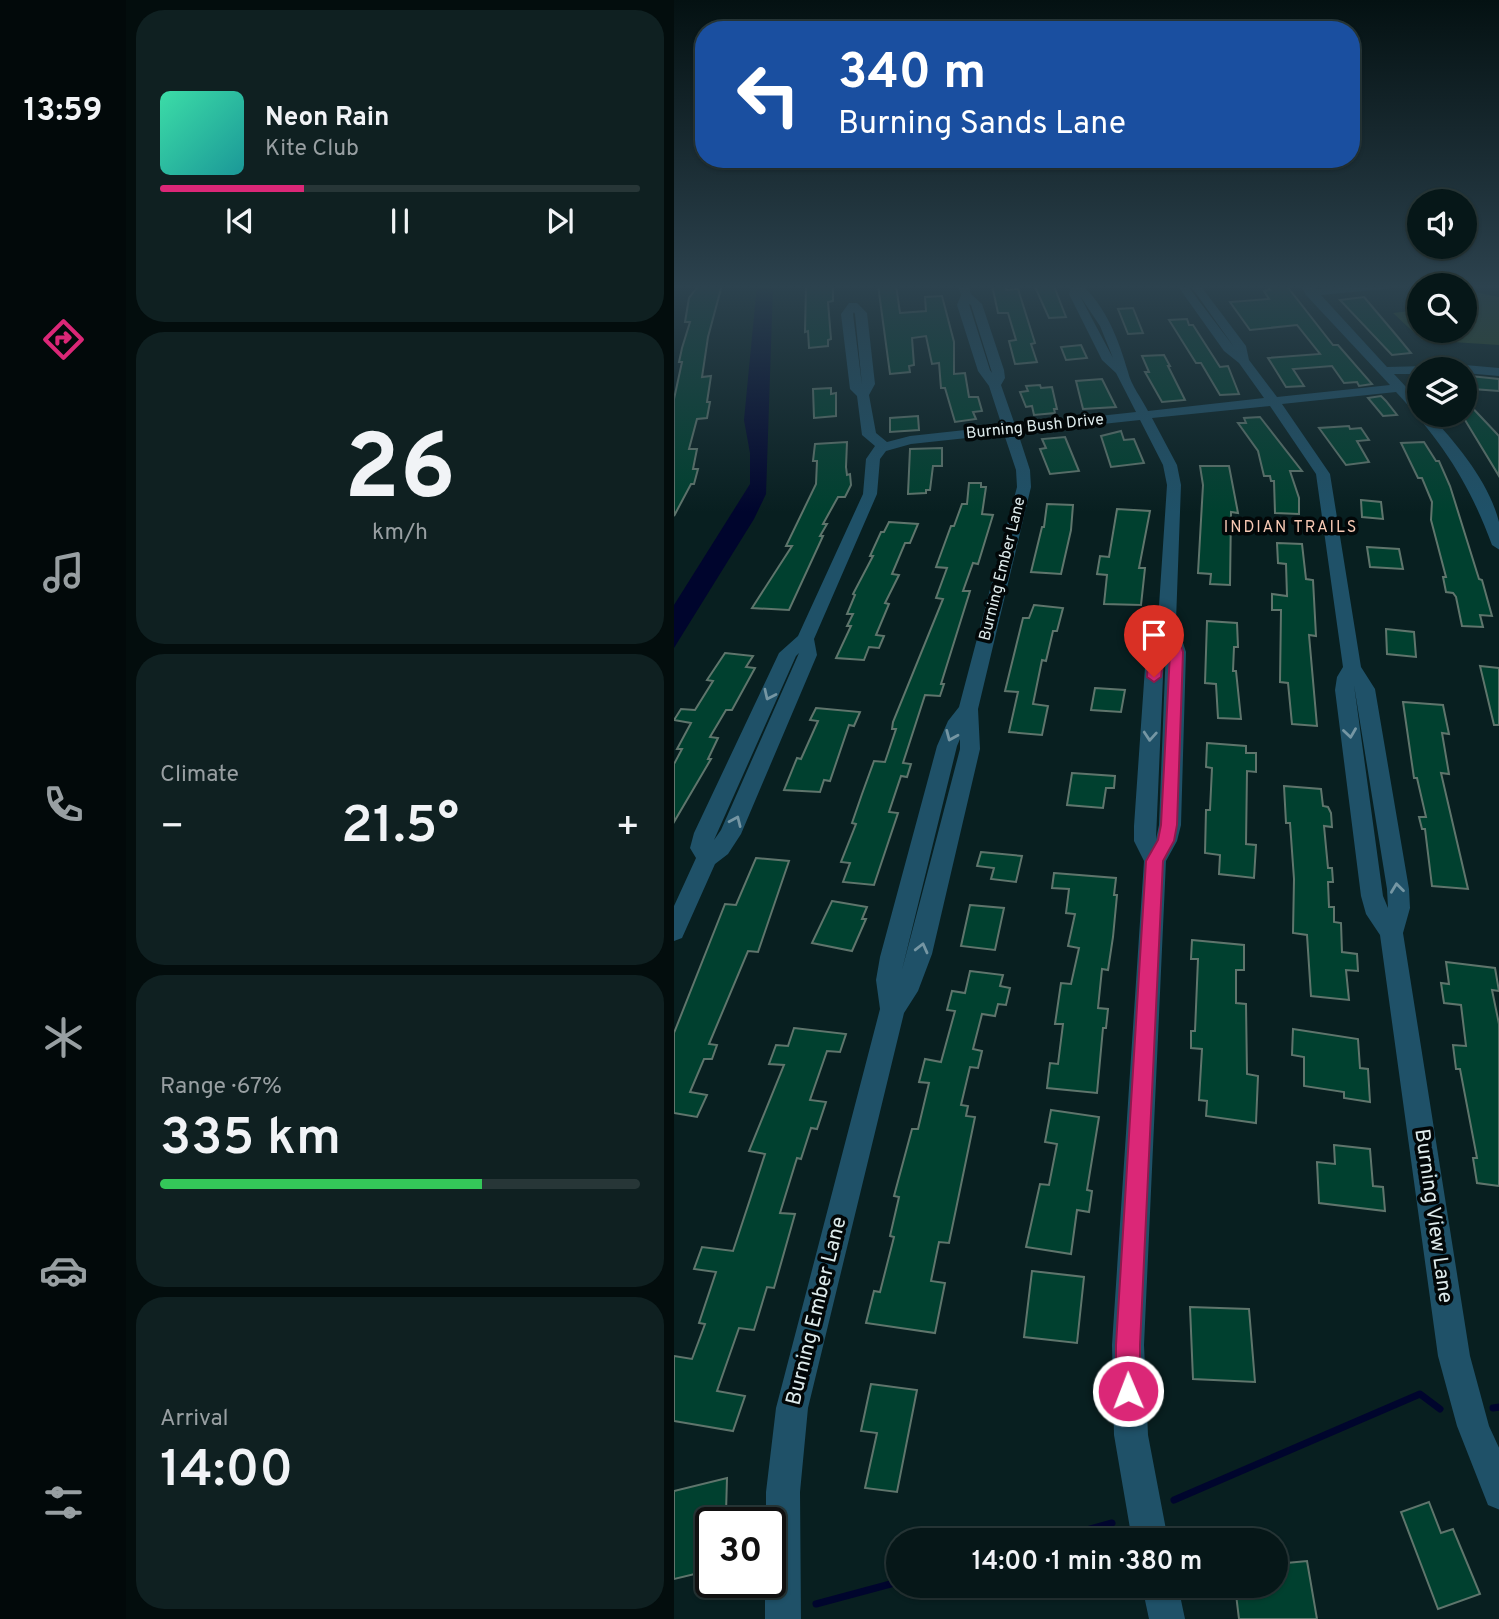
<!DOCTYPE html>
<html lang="en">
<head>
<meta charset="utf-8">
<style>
  body { margin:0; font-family:Overpass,sans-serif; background:#0f2021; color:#f1f3f6; height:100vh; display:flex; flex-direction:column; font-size:26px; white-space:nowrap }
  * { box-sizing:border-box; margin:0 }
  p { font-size:23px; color:#989fa2 }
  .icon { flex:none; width:38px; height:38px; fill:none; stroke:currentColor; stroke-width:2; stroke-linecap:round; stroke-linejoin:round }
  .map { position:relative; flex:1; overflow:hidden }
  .side { display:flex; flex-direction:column; gap:10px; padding:10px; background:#030d0d; width:548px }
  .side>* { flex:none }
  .top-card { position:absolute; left:21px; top:21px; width:665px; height:147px; border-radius:28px; box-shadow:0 2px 5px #0004,0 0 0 2px #273637; background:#1a4fa0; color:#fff; overflow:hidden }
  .controls { position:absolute; left:733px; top:189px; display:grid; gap:14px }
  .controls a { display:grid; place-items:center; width:70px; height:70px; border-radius:50%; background:#061718; box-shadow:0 2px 5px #0004,0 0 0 2px #273637; font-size:35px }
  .speed { position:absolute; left:21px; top:1507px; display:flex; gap:14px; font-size:35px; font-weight:700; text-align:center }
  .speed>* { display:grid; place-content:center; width:91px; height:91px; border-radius:50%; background:#061718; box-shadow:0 2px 5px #0004,0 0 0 2px #273637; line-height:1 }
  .speed .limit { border:4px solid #111; border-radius:10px; background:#fff; color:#111 }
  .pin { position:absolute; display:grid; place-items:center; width:60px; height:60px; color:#fff; margin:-72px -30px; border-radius:50% 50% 50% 0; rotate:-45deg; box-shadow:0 0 7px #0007 }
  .pin .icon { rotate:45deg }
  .me { position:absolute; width:77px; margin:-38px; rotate:359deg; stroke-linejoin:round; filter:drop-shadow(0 0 5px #0008) }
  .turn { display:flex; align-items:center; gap:24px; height:147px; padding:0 28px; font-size:32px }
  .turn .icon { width:91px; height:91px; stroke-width:2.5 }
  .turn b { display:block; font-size:49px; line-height:60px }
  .big { font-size:52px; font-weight:600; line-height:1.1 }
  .side .widget { flex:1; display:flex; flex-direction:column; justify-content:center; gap:10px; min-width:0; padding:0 24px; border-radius:28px; background:#0f2021 }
  .side .dial { align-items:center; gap:0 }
  .dial b { font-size:91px; line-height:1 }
  .song { display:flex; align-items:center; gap:21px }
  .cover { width:84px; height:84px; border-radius:10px; background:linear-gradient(135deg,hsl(160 70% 55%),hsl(180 70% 35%)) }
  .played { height:7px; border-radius:4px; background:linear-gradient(90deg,#db2777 30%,#273637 30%) }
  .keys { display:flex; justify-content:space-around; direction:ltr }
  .heat { display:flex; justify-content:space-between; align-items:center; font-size:38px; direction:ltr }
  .charge { height:10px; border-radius:5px; background:linear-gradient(90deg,#34c759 67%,#273637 0) }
  .trip { position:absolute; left:212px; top:1528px; width:402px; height:70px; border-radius:35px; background:#061718; box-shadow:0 2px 5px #0004,0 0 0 2px #273637; font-weight:600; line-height:70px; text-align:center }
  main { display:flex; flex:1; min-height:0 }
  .dock { display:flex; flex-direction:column; width:126px; justify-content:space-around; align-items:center; background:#02090a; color:#989fa2 }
  .dock .icon { width:49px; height:49px }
  .dock .current { color:#db2777 }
  .dock b { font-size:32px; color:#f1f3f6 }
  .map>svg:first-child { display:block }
  .green { fill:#2f4a25 }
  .water { fill:#00052d }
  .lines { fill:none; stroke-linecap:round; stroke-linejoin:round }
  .stream { stroke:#00052d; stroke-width:7 }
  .building { fill:#00402f; stroke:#5f756c; stroke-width:2 }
  .minor { fill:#1f5168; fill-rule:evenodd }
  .oneway { stroke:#7596a3 }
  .route { fill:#db2777; stroke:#8e194d; stroke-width:2 }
  .labels { text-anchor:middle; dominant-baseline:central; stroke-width:7; stroke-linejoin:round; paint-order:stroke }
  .far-street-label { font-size:16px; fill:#deebec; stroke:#020708 }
  .far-neighbourhood-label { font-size:16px; letter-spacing:2px; fill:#f7c9b4; stroke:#020708 }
  .near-street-label { font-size:21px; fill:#deebec; stroke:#020708 }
</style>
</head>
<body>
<main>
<nav class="dock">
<b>13:59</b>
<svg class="icon current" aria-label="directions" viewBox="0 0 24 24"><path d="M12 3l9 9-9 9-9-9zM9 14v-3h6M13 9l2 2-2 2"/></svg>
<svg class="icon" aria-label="music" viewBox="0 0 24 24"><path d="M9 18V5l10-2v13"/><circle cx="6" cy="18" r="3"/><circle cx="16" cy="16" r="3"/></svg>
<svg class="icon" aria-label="phone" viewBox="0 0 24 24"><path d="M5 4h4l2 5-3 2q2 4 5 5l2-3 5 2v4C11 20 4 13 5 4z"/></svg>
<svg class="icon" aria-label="climate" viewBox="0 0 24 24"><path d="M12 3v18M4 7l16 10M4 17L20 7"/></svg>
<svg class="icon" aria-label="car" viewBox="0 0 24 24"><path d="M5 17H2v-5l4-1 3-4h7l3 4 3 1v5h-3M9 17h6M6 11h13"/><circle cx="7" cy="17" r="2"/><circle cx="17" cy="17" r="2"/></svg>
<svg class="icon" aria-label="filters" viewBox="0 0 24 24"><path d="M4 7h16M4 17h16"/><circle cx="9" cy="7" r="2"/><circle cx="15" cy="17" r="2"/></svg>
</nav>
<section class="side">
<div class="widget">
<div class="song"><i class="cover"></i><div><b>Neon Rain</b><p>Kite Club</p></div></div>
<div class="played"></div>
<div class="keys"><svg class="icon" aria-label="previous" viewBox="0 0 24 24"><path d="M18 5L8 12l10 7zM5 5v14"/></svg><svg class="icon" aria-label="pause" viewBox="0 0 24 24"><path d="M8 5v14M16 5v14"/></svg><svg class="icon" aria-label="next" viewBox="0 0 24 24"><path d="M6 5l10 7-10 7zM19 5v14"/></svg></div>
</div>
<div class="widget dial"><b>26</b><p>km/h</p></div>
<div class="widget"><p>Climate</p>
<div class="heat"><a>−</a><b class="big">21.5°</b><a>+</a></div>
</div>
<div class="widget"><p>Range · 67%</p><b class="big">335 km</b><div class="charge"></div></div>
<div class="widget"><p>Arrival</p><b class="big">14:00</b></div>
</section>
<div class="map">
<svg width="826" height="1619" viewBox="0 0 826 1619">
  <rect width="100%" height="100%" fill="#081f20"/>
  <!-- green -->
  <polygon class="green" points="791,290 825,297 825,345 748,340 719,313 745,310 746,331 791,331"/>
  <!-- water -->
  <polygon class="water" points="83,285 99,285 92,494 80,519 0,648 0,605 76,484 76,453 70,420"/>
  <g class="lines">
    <!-- stream -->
    <g class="stream">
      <polyline points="819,1408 826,1407"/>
      <polyline points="500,1500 746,1394 766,1409"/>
      <polyline points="376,1540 438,1523"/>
      <polyline points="142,1604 224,1582"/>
    </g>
  </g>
  <!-- building -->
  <g class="building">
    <polygon points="25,285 48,285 34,337 28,377 37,376 33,402 36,402 33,418 23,419 15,449 23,449 19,469 24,469 20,484 17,484 0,516 0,399 8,362 5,362 8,348 16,322 11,322 15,298"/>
    <polygon points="132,285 159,285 159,301 154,302 157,339 154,340 154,346 135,348 134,331 131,332"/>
    <polygon points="204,285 222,285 226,313 252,311 251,297 268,296 280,342 280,374 291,373 295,397 304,397 308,411 299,412 302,419 281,422 271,388 267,388 265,363 258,364 252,336 238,338 240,365 235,366 236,372 216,374"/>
    <polygon points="318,285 331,285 332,290 344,289 361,343 357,344 363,362 341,364 335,341 342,340 334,313 324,313"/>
    <polygon points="593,285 612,285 659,345 664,345 698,384 685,386 683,382 670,383 658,366 619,369 630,386 612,387 594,358 646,354 623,325 576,330 556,302 595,299 590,291 596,290"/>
    <polygon points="380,286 392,317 375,318 361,287"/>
    <polygon points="690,297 723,336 737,353 718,355 666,300"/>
    <polygon points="459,308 469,333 454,334 444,309"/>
    <polygon points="513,319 515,325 519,325 546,367 554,366 565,394 546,395 527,363 522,363 495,320"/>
    <polygon points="407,345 413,358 392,360 387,347"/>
    <polygon points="490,355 496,366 494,366 511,400 488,402 471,372 475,372 468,356"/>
    <polygon points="796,376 825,379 825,391 799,389"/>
    <polygon points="428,379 442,407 409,409 402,381"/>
    <polygon points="366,385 367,388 378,387 383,409 380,409 381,413 360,415 358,406 352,407 346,392 354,391 352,386"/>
    <polygon points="157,388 157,394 162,393 162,416 140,418 139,389"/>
    <polygon points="707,396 712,401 723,415 709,416 694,398"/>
    <polygon points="791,400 825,436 825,476 791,420"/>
    <polygon points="244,416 245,430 216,432 216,418"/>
    <polygon points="586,417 628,471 616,471 625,498 625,514 601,513 600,481 597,481 596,476 590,476 584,451 564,423 572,423 570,418"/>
    <polygon points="675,426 676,429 687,428 695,440 683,441 695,462 672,465 645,428"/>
    <polygon points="447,431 450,440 460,439 470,463 437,467 427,436"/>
    <polygon points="391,437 405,471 376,474 366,449 372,448 368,439"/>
    <polygon points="173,442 172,467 173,475 176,474 177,485 171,497 164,497 149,524 153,524 146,536 149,536 115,610 78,608 118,546 112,546 142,484 143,461 139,461 141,444"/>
    <polygon points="750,442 762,461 765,461 776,486 805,579 808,580 818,616 806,615 809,627 788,626 782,597 779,593 772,592 769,577 772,577 757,520 758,502 748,478 744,478 727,443"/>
    <polygon points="268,448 268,466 259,466 256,490 252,490 252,493 234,494 236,449"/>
    <polygon points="526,466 555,466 564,513 557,512 556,585 536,584 537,574 524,573 529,485"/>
    <polygon points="295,483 307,483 307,487 312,487 308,514 319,515 304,564 299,563 289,591 296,591 267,684 270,684 266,696 251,695 229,763 237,764 233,777 227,776 215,812 224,813 200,885 169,882 176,863 167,862 182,824 178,823 188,794 200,761 211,762 222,729 218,729 219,722 269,599 262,598 273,568 262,567 277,526 280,526 288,504 293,504"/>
    <polygon points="687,500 707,502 709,519 688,517"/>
    <polygon points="373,504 399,505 397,530 387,574 357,572 368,527 370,527"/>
    <polygon points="443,509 476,511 465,568 471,568 467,605 430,604 433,575 423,574 426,556 435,557"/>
    <polygon points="215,522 244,524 236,543 231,543 218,574 225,575 211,603 215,604 202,635 210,636 205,648 195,647 190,660 162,658 177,626 173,626 179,614 173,614 181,595 179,594 199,556 196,556 207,532 210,532"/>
    <polygon points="603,543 628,544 632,579 639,580 642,636 635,635 643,726 618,724 614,683 606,682 607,610 598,610 598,594 613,596 612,564 604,563"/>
    <polygon points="693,547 725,549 729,569 696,567"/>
    <polygon points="360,605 389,608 383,631 379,631 372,661 368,660 359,704 374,706 368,735 335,732 344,692 331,691 349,618 355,618"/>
    <polygon points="533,621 563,623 564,647 560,647 559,671 562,671 567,719 544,718 542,684 531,683"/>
    <polygon points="712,629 740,632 742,657 713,654"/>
    <polygon points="51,653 79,656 72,667 81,668 58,710 52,710 36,737 44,738 34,759 37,759 0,822 0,764 8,749 3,749 17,723 0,720 7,709 21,710 39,681 33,680"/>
    <polygon points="806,666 825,668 825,725 820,725"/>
    <polygon points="421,688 451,690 447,712 417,710"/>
    <polygon points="729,702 769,705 775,734 768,733 775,774 767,773 794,889 758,886 751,829 748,829 745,817 752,817 743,778 740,778"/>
    <polygon points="142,708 186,712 180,726 175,725 156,781 150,780 146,792 110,790 123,758 127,759 144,721 136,720"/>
    <polygon points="533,743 572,746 572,753 582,753 582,772 573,771 572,844 582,845 580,878 545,874 546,855 531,853 532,810 536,810 538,768 532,767"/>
    <polygon points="398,773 441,776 440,788 432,788 429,808 393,805"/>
    <polygon points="610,786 647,789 649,806 654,807 657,813 658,827 650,826 654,868 658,868 659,882 654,882 655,907 660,907 660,922 667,923 668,952 683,954 684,971 672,970 675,1000 637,996 633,935 619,933 620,879 616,823 612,823"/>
    <polygon points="307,852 348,856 342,882 317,879 320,868 303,866"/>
    <polygon points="82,858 115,861 84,952 74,951 35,1044 43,1045 38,1059 30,1059 16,1092 33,1095 23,1117 0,1113 0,1033 51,904 62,905"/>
    <polygon points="380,873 442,878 440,895 443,895 439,937 434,970 428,969 424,1008 434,1009 432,1028 429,1028 423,1093 373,1088 376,1063 384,1064 389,1024 381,1024 387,983 397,984 405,948 394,946 401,914 392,913 395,889 378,888"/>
    <polygon points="158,901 193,907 188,919 192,919 178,951 138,943"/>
    <polygon points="296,905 330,908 321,950 287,946"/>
    <polygon points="518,940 570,945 570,970 562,970 562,1003 572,1004 573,1074 584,1076 582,1123 532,1116 533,1101 525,1100 528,1049 517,1048 517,1031 521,1031 524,959 517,959"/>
    <polygon points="772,962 821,968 825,991 818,990 825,1024 825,1186 803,1183 799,1158 803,1158 786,1069 782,1069 779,1045 792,1046 787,1005 770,1003 767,983 775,984"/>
    <polygon points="296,971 329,975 326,986 336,988 332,1005 324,1004 321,1016 308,1014 299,1049 308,1051 304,1068 296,1067 287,1105 294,1106 292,1116 301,1117 275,1243 265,1242 257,1281 271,1283 261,1333 192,1323 200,1291 206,1292 220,1237 216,1236 225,1197 220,1196 238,1129 244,1129 255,1083 245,1082 251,1059 267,1062 281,1011 273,1010 278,991 291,993"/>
    <polygon points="120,1028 172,1034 166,1052 153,1051 136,1100 152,1102 143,1129 137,1128 127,1159 123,1158 106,1213 121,1214 100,1288 93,1287 80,1330 65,1328 43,1391 71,1396 59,1431 0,1421 0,1356 18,1359 31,1324 25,1323 42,1272 20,1269 28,1247 59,1251 91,1154 75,1151 110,1065 95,1064 102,1045 114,1046"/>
    <polygon points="619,1029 684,1039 686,1068 694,1069 696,1102 670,1098 670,1092 630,1086 630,1057 618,1055"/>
    <polygon points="377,1110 425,1117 413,1190 418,1191 415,1212 403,1210 397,1254 352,1247 366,1184 375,1185 383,1144 371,1142"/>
    <polygon points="660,1145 696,1149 699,1186 709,1187 711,1211 645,1203 643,1162 661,1164"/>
    <polygon points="358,1271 410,1277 403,1343 350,1337"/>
    <polygon points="516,1307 575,1309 581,1382 519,1379"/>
    <polygon points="197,1384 243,1390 223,1492 191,1488 203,1433 187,1431"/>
    <polygon points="53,1478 52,1513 28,1520 25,1573 0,1579 0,1491"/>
    <polygon points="755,1502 767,1533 779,1529 806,1594 764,1609 727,1512"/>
    <polygon points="633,1561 643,1619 565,1619 561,1586 602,1586 602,1564"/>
  </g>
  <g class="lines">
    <!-- minor -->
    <g class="minor">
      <path d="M 284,285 L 294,285 L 297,294 L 308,304 L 330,370 L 331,378 L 327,385 L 341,425 L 462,412 L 442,373 L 428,360 L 395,294 L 397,285 L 408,285 C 433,308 445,341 454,372 C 457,385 468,399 474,411 L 590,398 L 565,363 L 550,351 L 503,285 L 513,285 L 560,347 L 516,285 L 526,285 L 572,346 L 575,360 L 603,397 L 716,385 L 632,295 L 626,285 L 637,285 L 641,289 L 725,285 L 720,288 L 647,295 L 713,367 L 791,365 L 826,368 L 826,376 L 791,373 L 791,369 L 746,369 L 746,374 L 720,374 L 746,402 L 746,415 L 756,415 C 783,444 815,482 825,522 C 826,530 826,541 826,550 L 818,545 C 794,480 767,441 722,392 L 608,404 L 656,474 L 687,667 L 701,689 L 735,889 L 736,908 L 729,933 L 796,1356 L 815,1426 L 826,1450 L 826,1510 L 814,1505 L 783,1426 L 764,1356 L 706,935 L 692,914 L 687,896 L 661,690 L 663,677 L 669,667 L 642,474 L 596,406 L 478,418 L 503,465 L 507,485 L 502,621 L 512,652 L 507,825 L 503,841 L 492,861 L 470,1345 L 474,1435 L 494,1540 L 458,1540 L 440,1435 L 438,1345 L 470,861 L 460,841 L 460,826 L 472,653 L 484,621 L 493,485 L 489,465 L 466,420 L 344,433 L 356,470 L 357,487 L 304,709 L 306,749 L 258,954 L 244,991 L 230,1013 L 134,1408 L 126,1492 L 127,1619 L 91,1619 L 91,1582 L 96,1582 L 96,1522 L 92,1522 L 92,1492 L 102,1408 L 206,1009 L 202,980 L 206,957 L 263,746 L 274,721 L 285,707 L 343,487 L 342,470 L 330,434 L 237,444 L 212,451 L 206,459 L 203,494 L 140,639 L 143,655 L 67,834 L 54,854 L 41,864 L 8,938 L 0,941 L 0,906 L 22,858 L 16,848 L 20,833 L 105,653 L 124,636 L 189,494 L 192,459 L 201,446 L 188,435 L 183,396 L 176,389 L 167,314 L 175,303 L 183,303 L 193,313 L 201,384 L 195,395 L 202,433 L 213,442 L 236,436 L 328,426 L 315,386 L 304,371 L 283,305 L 287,295 ZM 406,296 L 426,326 L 439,358 ZM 295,304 L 297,305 L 318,373 L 316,370 ZM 180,312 L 181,314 L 188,385 L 179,314 ZM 492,647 L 485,825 L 482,839 L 490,653 ZM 125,653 L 47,830 L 40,840 L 122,656 ZM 680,685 L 713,889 L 714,908 L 709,896 ZM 286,739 L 286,749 L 228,970 L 283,746 Z"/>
      <polygon points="468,1586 504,1586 511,1619 475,1619"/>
    </g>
  </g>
  <!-- one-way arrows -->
  <defs><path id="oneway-chevron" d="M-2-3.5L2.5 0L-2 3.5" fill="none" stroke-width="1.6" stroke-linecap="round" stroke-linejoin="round" transform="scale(1.75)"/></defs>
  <g class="oneway">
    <use href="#oneway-chevron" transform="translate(95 695) rotate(115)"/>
    <use href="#oneway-chevron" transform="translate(676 733) rotate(82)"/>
    <use href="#oneway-chevron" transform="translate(277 736) rotate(113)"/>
    <use href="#oneway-chevron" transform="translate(476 736) rotate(94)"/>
    <use href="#oneway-chevron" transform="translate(62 821) rotate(-66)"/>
    <use href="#oneway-chevron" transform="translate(723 888) rotate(-97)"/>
    <use href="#oneway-chevron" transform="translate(248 948) rotate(-76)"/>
  </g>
  <!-- sky -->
  <linearGradient id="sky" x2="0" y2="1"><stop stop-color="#041112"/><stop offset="0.56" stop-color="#2c424e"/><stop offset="1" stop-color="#2c424e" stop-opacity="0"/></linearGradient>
  <rect width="826" height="512" fill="url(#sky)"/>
  <!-- route -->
  <path class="route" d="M 493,617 L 500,621 L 509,652 L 503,825 L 500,841 L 489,861 L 466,1345 L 466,1391 L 463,1400 L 454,1404 L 445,1400 L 442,1391 L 442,1345 L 472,861 L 484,840 L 487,825 L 496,652 L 492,640 L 487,677 L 480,682 L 473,677 C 474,660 475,625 493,617 Z"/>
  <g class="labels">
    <!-- far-street labels -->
    <g class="far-street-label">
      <text transform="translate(361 427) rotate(-6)">Burning Bush Drive</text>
      <text transform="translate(329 569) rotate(-76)">Burning Ember Lane</text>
    </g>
    <!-- far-neighbourhood labels -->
    <g class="far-neighbourhood-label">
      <text x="617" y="528">INDIAN TRAILS</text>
    </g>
    <!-- near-street labels -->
    <g class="near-street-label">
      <text transform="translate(759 1216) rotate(82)">Burning View Lane</text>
      <text transform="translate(143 1311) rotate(-76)">Burning Ember Lane</text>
    </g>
  </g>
</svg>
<div class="controls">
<a><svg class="icon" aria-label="sound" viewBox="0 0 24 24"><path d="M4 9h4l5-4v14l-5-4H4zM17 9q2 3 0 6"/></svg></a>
<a><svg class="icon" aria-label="search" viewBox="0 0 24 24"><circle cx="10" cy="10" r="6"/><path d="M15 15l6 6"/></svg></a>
<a><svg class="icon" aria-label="layers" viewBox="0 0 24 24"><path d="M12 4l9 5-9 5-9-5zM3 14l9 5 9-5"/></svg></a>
</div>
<div class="speed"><div class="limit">30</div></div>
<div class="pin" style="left:480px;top:677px;background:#d93025"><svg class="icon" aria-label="arrive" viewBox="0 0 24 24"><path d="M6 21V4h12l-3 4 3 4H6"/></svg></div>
<svg class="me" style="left:454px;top:1391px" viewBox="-20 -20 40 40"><circle r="17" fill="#db2777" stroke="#fff" stroke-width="3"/><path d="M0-11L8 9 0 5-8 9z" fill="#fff"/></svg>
<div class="trip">14:00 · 1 min · 380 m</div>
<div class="top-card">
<div class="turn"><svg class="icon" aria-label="left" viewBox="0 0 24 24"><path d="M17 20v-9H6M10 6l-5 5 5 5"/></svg><div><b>340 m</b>Burning Sands Lane</div></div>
</div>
</div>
</main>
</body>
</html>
